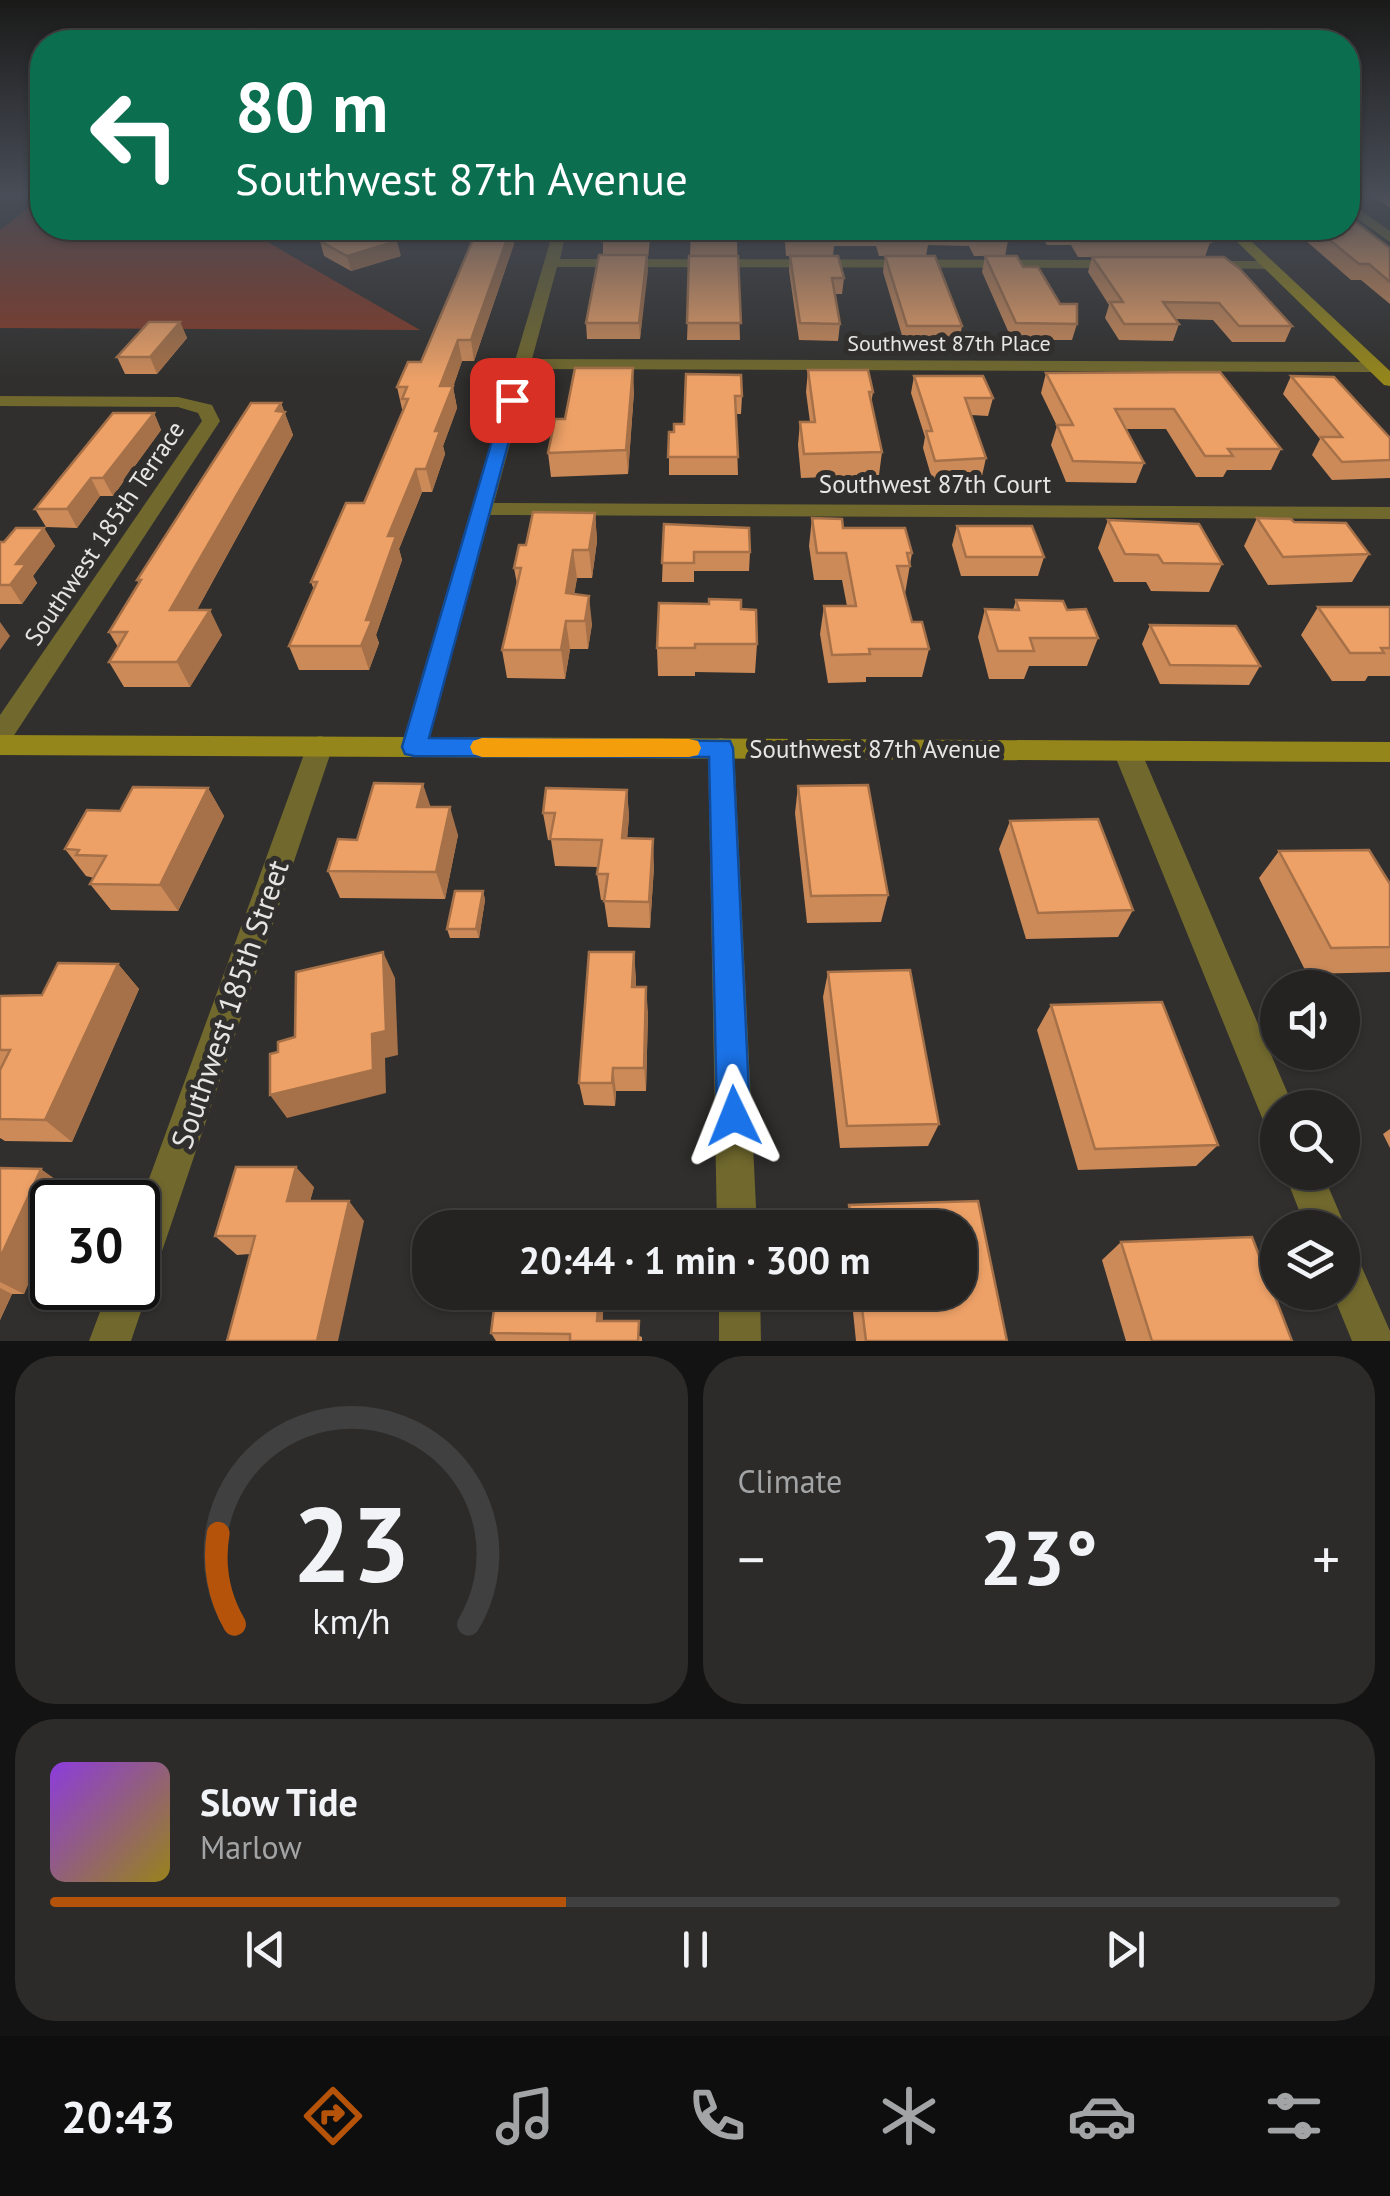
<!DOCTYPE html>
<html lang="en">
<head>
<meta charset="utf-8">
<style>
  body { margin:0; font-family:"PT Sans",sans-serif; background:#2c2b2a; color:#f1f3f6; height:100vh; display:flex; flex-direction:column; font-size:38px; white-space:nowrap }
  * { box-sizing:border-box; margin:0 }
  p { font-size:32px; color:#a3a4a5 }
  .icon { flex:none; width:55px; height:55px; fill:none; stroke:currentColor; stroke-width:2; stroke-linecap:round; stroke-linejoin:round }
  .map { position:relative; height:1341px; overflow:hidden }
  .side { display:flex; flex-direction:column; gap:15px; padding:15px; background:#141313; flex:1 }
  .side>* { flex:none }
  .top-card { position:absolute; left:30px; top:30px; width:1330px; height:210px; border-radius:40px; box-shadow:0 2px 8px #0004,0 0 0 2px #414040; background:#0b6e4f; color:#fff; overflow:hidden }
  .controls { position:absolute; left:1260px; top:970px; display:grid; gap:20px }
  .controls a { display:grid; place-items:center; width:100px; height:100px; border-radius:50%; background:#242322; box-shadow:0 2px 8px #0004,0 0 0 2px #414040; font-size:50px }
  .speed { position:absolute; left:30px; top:1180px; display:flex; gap:20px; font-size:50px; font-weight:700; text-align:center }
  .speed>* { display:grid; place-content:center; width:130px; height:130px; border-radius:50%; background:#242322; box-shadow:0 2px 8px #0004,0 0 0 2px #414040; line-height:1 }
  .speed .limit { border:5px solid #111; border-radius:15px; background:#fff; color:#111 }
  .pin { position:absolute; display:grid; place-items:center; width:85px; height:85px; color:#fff; margin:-42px; border-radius:20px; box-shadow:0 5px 15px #0006 }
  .me { position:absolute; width:110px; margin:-55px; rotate:358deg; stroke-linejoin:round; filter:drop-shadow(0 0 8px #0008) }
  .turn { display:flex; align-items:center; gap:35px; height:210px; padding:0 40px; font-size:45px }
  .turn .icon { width:130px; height:130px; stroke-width:2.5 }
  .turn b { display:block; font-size:70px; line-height:85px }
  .big { font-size:75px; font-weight:700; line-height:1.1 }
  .side .widget { flex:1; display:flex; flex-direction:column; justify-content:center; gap:15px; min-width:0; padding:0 35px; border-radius:40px; background:#2c2b2a }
  .side .dial { align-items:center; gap:0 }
  .dial svg { height:260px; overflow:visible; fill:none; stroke:#414040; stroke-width:7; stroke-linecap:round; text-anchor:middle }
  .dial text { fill:#f1f3f6; stroke:none }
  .song { display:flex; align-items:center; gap:30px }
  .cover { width:120px; height:120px; border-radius:15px; background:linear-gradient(135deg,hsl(270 70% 55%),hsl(50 70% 35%)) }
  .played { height:10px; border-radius:5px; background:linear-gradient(90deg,#b45309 40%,#414040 40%) }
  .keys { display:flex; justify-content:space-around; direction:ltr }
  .heat { display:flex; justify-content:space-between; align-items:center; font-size:55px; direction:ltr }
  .side .tiles { flex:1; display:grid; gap:15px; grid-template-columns:1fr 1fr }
  .widget:last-child { grid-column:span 2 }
  .trip { position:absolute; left:412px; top:1210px; width:565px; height:100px; border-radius:40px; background:#242322; box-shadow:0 2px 8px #0004,0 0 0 2px #414040; font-weight:700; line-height:100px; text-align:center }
  .dock { display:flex; height:160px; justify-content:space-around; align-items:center; background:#0e0e0e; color:#a3a4a5 }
  .dock .icon { width:70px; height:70px }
  .dock .current { color:#b45309 }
  .dock b { font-size:45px; color:#f1f3f6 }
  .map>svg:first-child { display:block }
  .green { fill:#853a27 }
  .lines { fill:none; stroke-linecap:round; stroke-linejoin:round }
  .street { fill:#70682d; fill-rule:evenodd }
  .secondary { fill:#95861b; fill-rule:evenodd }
  .wall { fill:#cc8a59 }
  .shaded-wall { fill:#a67148 }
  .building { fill:#eda167; stroke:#a67148; stroke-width:2.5 }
  .route { fill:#1a73e8; stroke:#114b97; stroke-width:2.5 }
  .slow { fill:#f59e0b }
  .labels { text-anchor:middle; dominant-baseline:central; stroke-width:10; stroke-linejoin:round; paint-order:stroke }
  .far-street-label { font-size:22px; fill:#e6e5e3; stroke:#302f2d }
  .street-label { font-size:25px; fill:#e6e5e3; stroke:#302f2d }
  .near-street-label { font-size:30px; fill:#e6e5e3; stroke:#302f2d }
</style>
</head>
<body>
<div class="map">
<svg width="1390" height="1341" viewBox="0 0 1390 1341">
  <rect width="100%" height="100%" fill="#302f2d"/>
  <!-- green -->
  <polygon class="green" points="42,198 42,228 243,228 420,330 0,328 0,230"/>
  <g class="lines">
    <!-- street -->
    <g class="street">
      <polygon points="1348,202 1390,231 1390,242 1348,212"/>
      <polygon points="318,228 334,228 312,242 302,242 302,236"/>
      <polygon points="500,228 567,228 560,259 1124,260 1131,264 1124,268 557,267 532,359 1375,362 1384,367 1375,372 530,369 494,503 1390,507 1390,519 490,515 427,747 424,754 414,757 404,754 401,747 553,232 507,232"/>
      <polygon points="1204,261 1269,261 1276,265 1269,269 1199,268 1199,262"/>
      <polygon points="0,396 178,397 212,405 220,421 9,743 0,746 0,715 202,421 198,413 178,407 0,406"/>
      <polygon points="320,736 330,739 333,746 158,1263 152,1277 146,1280 149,1288 131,1341 89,1341 109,1288 138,1288 138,1209 307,746 310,739"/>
      <polygon points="721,738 731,741 734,748 757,1228 717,1228 708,748 711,741"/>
      <polygon points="1127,741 1137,744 1141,751 1294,1108 1278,1108 1278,1130 1265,1125 1113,751 1117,744"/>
      <polygon points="1284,1172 1322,1172 1346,1228 1342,1236 1342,1228 1306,1228"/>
      <polygon points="1342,1248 1356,1254 1390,1331 1390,1341 1352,1341 1332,1292 1342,1292"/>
      <polygon points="719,1292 760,1292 761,1341 719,1341"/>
    </g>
    <!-- secondary -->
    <g class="secondary">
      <polygon points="1223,228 1237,228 1390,371 1390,386 1384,385"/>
      <polygon points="0,735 1390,742 1390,762 0,755"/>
    </g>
  </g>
  <!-- wall -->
  <g class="wall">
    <polygon points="1369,193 1390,193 1390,208"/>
    <polygon points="376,228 440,228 399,241"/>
    <polygon points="488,228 512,228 514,244 474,361 462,361 453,387 457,408 443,446 445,454 432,492 422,492 399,549 402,560 376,635 379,643 369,670 299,670 289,646 314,590 311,582 364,503 404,409 402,409 397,387 421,362"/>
    <polygon points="603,228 651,228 640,339 587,339 586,323 603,255"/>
    <polygon points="691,228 737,240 740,340 687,340"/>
    <polygon points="784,228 1001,228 1008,241 1005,256 1023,267 1077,324 1072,340 1012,340 982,272 985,256 974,256 969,246 928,245 926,256 962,326 959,343 904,342 883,272 885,256 879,256 876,246 834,246 833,256 844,278 842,294 835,294 840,324 838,341 799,340 789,271 790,256 786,256"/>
    <polygon points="1036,228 1196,228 1210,242 1205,257 1078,257 1071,245 1047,245"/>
    <polygon points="1268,228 1348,228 1390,248 1390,304 1361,280 1351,280 1296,232 1268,229"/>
    <polygon points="320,241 401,256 351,271 324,256"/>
    <polygon points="1092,257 1292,326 1285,342 1232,342 1213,320 1175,319 1179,324 1173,341 1119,340 1105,318 1109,305 1088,272"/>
    <polygon points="180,322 187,338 157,374 125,374 117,357"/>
    <polygon points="808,370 873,392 871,404 882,452 879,475 801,478 798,445 800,422 810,422 806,392"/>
    <polygon points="1220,372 1281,449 1271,470 1227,470 1223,477 1196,477 1166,429 1126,429 1144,463 1136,483 1066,482 1051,445 1057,426 1041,393 1046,373"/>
    <polygon points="686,374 742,396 741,414 736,414 738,475 669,475 669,432 674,432 684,424"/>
    <polygon points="914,376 993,398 988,416 971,415 986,458 982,476 932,479 923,448 925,437 911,393"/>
    <polygon points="1291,376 1390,438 1390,478 1332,480 1312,455 1320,439 1283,394"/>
    <polygon points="634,391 628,474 551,477 548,453 565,419"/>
    <polygon points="281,403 293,435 197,610 222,635 190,687 124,687 109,662 118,647 109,632 139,584 137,580"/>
    <polygon points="154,413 161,430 113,496 100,496 77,528 46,527 35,509"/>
    <polygon points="595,513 597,541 592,578 577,578 574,594 592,624 588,649 570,649 565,679 507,678 502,650 517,584 514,568 526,545"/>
    <polygon points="812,518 912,553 905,594 912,622 929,649 922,677 866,677 866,682 828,683 820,634 824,606 847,606 842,580 814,580 809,546"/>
    <polygon points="1257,518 1294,522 1369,554 1352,582 1268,585 1244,546"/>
    <polygon points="1108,520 1222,564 1209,592 1151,591 1146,582 1114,582 1098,548"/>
    <polygon points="664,524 750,552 749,571 694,571 694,582 662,582"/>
    <polygon points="957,526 1044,557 1038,576 961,576 952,545"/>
    <polygon points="44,528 55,546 33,576 37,583 22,604 0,604 0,542 4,542"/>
    <polygon points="1016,600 1067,610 1098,638 1087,666 1029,666 1024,679 989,679 978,637 985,609 1013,610"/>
    <polygon points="1318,607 1390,607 1390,676 1368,676 1365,681 1332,681 1301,635"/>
    <polygon points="741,609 757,644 755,673 695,672 695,676 658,676 657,648"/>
    <polygon points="1150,625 1260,666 1249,685 1160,684 1142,644"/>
    <polygon points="798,786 888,895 881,922 807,923 795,813"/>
    <polygon points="208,788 224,816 178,911 111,910 90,884 94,878 86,876 65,849 120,811"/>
    <polygon points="627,790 629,817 627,838 654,866 650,928 608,927 604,900 601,900 597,874 598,867 555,866 551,840 548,840 543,813"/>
    <polygon points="431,807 458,835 445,899 340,898 328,871 357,840"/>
    <polygon points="1010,821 1133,910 1118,937 1026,939 999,849"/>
    <polygon points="1279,851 1390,884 1390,972 1307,974 1259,878"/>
    <polygon points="483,891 485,900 479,938 450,938 447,929"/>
    <polygon points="634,952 636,987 648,1012 646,1091 616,1091 615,1106 584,1105 579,1083"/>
    <polygon points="118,964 139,989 72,1142 5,1141 0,1138 0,996 42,995"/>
    <polygon points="828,972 939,1124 928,1146 840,1148 823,997"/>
    <polygon points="1051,1005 1218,1145 1196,1166 1078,1170 1037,1030"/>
    <polygon points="1390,1129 1390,1148 1383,1134"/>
    <polygon points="0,1168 69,1189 64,1202 52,1202 52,1228 24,1294 12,1294 0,1320"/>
    <polygon points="314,1187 310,1201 364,1221 250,1254 237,1255 215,1236"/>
    <polygon points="978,1201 1007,1341 856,1341 851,1292 960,1292 960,1228 843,1228 842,1224 849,1205"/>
    <polygon points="1121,1242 1292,1341 1126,1341 1102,1260"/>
    <polygon points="487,1292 604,1292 602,1321 642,1337 642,1341 496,1341 491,1333 495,1296 490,1297"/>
  </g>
  <!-- shaded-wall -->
  <g class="shaded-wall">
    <polygon points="396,228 440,228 399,241"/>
    <polygon points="511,228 512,228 514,244 474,361 471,340"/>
    <polygon points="397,241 401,256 351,271 347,256"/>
    <polygon points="647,255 648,271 640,339 639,323"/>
    <polygon points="180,322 187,338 157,374 150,357"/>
    <polygon points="458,340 462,361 453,387 457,408 443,446 445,454 432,492 426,469 435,431 440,386"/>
    <polygon points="633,368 634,391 628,474 626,450"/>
    <polygon points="281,403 293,435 183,635 170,610"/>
    <polygon points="154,413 161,430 113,496 103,478"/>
    <polygon points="416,469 422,492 399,549 402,560 376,635 379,643 369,670 361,646 366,620 388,536"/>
    <polygon points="91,478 100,496 77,528 67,509"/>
    <polygon points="595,513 597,541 592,578 589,550"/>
    <polygon points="44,528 55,546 33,576 37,583 22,604 10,585 16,564"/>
    <polygon points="573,550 577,578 570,621 566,593"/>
    <polygon points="589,596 592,624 588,649 585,621"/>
    <polygon points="210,610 222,635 190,687 177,662"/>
    <polygon points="566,621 570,649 565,679 561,650"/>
    <polygon points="0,622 10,636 0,650"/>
    <polygon points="423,784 432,811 417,807"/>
    <polygon points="208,788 224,816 178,911 160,885"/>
    <polygon points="627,790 629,817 625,865 622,838"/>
    <polygon points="450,807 458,835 445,899 436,872"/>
    <polygon points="653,839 654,866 650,928 649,902"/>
    <polygon points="483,891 485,900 479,938 476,929"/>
    <polygon points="383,952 395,978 398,1055 385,1058 386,1093 287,1118 270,1095"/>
    <polygon points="634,952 636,978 635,1012 632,987"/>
    <polygon points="118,964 139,989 72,1142 45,1120"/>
    <polygon points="646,987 648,1012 646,1091 644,1068"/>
    <polygon points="613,1068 616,1091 615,1106 612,1083"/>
    <polygon points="296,1167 314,1187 305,1220 287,1201"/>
    <polygon points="41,1169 69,1189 64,1202 52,1202 52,1228 24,1294 0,1282 0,1258"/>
    <polygon points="349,1201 364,1221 338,1341 317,1341"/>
    <polygon points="0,1288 12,1294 0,1320"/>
    <polygon points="599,1292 604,1292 602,1337 597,1321"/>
  </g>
  <!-- building -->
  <g class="building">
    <polygon points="1348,216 1390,248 1390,282 1369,264 1359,264 1315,228 1348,228"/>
    <polygon points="364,228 373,228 397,241 347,256 320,241"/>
    <polygon points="488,228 511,228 471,340 458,340 440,386 453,386 435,431 440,431 426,469 416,469 388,536 396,536 366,620 372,620 361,646 289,646 317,582 311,582 346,503 364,503 408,399 402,399 407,387 397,387 408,362 421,362 477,230 486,234"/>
    <polygon points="603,228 649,228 648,241 602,241"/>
    <polygon points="691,228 736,228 737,240 690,240"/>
    <polygon points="785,228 1001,228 1008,241 977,241 972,231 924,230 929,241 881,241 878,231 832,231 835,241 787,241"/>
    <polygon points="1049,228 1196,228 1210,242 1082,242 1074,230 1051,230"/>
    <polygon points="599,255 647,255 639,323 586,323"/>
    <polygon points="689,256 738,256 741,323 687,323"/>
    <polygon points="790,256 838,256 844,278 832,278 840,324 800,323"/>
    <polygon points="885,256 935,256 962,326 907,326"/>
    <polygon points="985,256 1017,256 1023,267 1038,267 1060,304 1077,304 1077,324 1016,323"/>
    <polygon points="1092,257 1224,257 1239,268 1292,326 1239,326 1219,303 1163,302 1179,324 1124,324 1110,302 1123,302"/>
    <polygon points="149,322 180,322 150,357 117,357"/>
    <polygon points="575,368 633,368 626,450 548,453 555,419 565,419"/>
    <polygon points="808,370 868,370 873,392 869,392 882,452 804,454 800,422 815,422"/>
    <polygon points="1220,372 1281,449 1228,449 1233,456 1205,456 1174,409 1115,409 1144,463 1073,461 1057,425 1073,425 1046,373"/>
    <polygon points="686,374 741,375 742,396 735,396 738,457 668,457 669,432 674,432 674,424 684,424"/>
    <polygon points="914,376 983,376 993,398 965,398 986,458 935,461 926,431 932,431"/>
    <polygon points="1291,376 1334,377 1390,438 1390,460 1342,462 1321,437 1342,437"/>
    <polygon points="251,403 281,403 276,411 285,412 170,610 210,610 177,662 109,662 127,632 109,632 141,580 137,580"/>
    <polygon points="113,413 154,413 103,478 91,478 67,509 35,509"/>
    <polygon points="533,512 595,513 589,550 573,550 566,593 589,596 585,621 566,621 561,650 502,650 521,568 514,568 519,545 526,545"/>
    <polygon points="812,518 842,519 843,528 905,528 912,553 907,553 910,566 897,566 912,622 922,622 929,649 869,649 870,654 832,655 824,606 856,606 846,553 817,553"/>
    <polygon points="1257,518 1291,519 1294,522 1346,523 1369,554 1283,557"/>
    <polygon points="1108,520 1199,524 1222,564 1163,563 1158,555 1125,554"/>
    <polygon points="664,524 749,528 750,552 694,552 694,563 662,563"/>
    <polygon points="957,526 1032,526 1044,557 966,557"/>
    <polygon points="16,528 44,528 16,564 26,564 10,585 0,585 0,542 4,542"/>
    <polygon points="709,599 741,600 741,609 756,610 757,644 695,644 695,648 657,648 659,603 709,604"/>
    <polygon points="1016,600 1063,601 1067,610 1086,609 1098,638 1030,638 1034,651 998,651 985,609 1019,610"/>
    <polygon points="1318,607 1390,607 1390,648 1381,648 1384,653 1350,653"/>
    <polygon points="1150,625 1236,626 1260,666 1170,665"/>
    <polygon points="374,783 423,784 417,807 450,807 436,872 328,871 338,839 357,840"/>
    <polygon points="868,785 888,895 811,896 798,786"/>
    <polygon points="133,787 208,788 160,885 90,884 106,856 76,855 79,850 65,849 87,810 120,811"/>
    <polygon points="546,788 627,790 622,838 653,839 649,902 604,901 608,874 597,874 602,840 550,839 555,813 543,813"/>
    <polygon points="1098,819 1133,910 1038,913 1010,821"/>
    <polygon points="1369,850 1390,884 1390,947 1331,948 1279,851"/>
    <polygon points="455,891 483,891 476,929 447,929"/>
    <polygon points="383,952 386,1031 372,1034 373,1070 270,1095 270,1054 278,1052 278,1042 295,1037 296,972"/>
    <polygon points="589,952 634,952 632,987 646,987 644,1068 613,1068 612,1083 579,1083"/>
    <polygon points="58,963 118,964 45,1120 0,1119 0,1070 10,1050 0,1050 0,996 42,995"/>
    <polygon points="910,970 939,1124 847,1126 828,972"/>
    <polygon points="1162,1002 1218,1145 1095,1149 1051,1005"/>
    <polygon points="236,1167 296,1167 287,1201 349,1201 317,1341 227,1341 255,1236 215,1236"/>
    <polygon points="0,1168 41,1169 0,1258"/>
    <polygon points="978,1201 1007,1341 866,1341 860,1292 960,1292 960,1228 852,1228 849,1205"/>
    <polygon points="1252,1237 1292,1341 1152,1341 1121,1242"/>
    <polygon points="496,1292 599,1292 597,1321 639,1321 638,1341 570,1341 570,1334 491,1333"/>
  </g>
  <!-- sky -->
  <linearGradient id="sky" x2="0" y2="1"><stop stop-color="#1a1a19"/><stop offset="0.51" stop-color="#484d57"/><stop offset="1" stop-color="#484d57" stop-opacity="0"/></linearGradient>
  <rect width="1390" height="381" fill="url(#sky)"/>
  <!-- route -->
  <polygon class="route" points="512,395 520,400 429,738 730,741 733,748 750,1116 745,1127 734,1132 722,1127 717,1116 709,757 414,756 405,754 402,747 504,400"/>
  <!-- slow -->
  <polygon class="slow" points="482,738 689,739 698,741 701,748 698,755 689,757 482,757 473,754 470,747 473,741"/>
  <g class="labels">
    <!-- far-street labels -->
    <g class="far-street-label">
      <text x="949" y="343">Southwest 87th Place</text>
    </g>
    <!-- street labels -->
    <g class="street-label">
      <text x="935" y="484">Southwest 87th Court</text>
      <text transform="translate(104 533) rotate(-56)">Southwest 185th Terrace</text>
      <text x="875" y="749">Southwest 87th Avenue</text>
    </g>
    <!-- near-street labels -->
    <g class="near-street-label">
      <text transform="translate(229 1004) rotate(-71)">Southwest 185th Street</text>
    </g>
  </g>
</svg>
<div class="controls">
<a><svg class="icon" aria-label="sound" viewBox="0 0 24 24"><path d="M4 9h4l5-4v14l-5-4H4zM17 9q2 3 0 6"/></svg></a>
<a><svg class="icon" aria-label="search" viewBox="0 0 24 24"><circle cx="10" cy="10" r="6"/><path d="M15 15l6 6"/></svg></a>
<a><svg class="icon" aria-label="layers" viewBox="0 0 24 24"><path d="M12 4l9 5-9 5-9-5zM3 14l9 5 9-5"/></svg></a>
</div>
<div class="speed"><div class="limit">30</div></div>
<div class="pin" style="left:512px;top:400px;background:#d93025"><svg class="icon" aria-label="arrive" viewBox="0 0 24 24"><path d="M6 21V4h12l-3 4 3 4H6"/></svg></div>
<svg class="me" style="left:734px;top:1116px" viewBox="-20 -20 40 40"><path d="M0-17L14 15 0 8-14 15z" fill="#1a73e8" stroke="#fff" stroke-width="4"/></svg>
<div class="trip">20:44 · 1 min · 300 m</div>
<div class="top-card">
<div class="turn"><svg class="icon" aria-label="left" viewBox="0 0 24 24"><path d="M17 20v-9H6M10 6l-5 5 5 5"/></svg><div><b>80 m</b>Southwest 87th Avenue</div></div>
</div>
</div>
<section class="side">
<div class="tiles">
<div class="widget dial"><svg viewBox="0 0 100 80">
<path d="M14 69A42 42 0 1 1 86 69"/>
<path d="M14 69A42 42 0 0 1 9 41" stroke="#b45309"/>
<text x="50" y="56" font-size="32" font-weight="700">23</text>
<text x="50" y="72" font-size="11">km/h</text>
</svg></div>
<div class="widget"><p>Climate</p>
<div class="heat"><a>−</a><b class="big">23°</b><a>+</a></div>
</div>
<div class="widget">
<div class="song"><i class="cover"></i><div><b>Slow Tide</b><p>Marlow</p></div></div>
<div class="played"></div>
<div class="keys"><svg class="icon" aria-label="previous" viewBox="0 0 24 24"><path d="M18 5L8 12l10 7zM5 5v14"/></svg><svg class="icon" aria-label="pause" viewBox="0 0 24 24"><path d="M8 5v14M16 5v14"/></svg><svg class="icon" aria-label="next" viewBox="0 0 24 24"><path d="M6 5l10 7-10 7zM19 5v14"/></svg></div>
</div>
</div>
</section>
<nav class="dock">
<b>20:43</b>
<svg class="icon current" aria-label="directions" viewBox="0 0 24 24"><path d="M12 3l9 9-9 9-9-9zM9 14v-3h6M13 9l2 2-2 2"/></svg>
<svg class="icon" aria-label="music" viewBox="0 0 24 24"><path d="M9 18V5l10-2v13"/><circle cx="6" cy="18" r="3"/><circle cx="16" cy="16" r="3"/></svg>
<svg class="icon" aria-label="phone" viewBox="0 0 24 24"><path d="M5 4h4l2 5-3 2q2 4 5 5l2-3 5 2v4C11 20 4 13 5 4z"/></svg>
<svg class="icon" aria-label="climate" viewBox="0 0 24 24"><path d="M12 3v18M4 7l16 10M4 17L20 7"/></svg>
<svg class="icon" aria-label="car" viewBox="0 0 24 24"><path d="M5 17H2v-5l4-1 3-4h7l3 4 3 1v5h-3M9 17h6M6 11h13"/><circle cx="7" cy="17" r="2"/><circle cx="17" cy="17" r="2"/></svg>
<svg class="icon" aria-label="filters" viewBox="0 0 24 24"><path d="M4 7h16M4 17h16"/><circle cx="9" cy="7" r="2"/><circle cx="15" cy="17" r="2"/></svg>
</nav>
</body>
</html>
